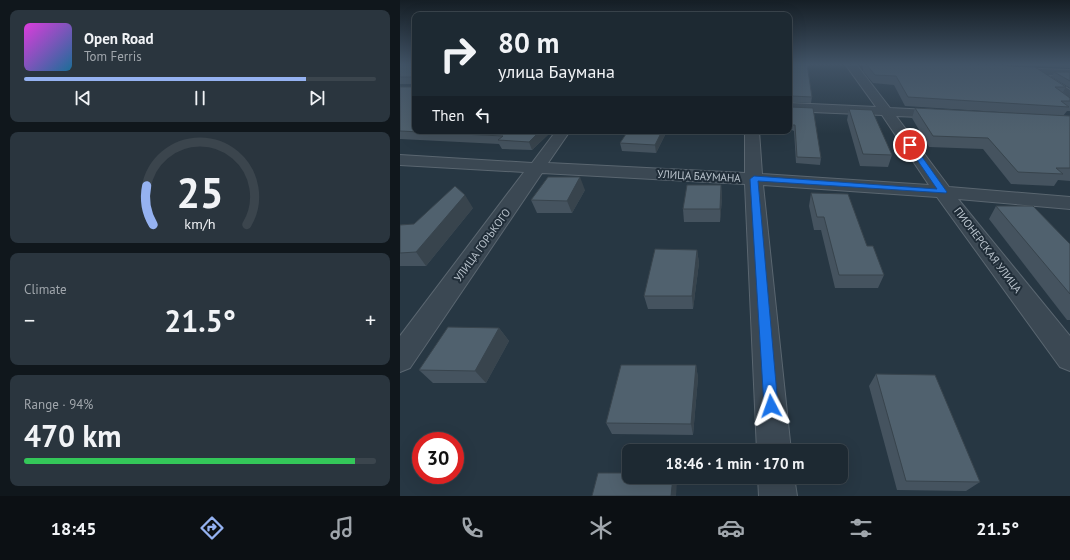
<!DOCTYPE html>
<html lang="en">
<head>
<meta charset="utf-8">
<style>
  body { margin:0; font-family:"PT Sans",sans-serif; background:#2a353e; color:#f1f3f6; height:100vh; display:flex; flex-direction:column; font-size:15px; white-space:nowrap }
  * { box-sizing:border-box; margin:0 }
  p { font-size:13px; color:#a0a6ac }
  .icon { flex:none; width:22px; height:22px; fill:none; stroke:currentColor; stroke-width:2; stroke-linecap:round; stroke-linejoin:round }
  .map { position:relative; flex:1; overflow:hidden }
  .drawer { display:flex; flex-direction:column; gap:10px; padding:10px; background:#10171c; width:400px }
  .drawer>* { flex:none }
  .banner { position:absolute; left:12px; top:12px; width:380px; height:122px; border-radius:8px; box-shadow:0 4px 16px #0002,0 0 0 1px #3b454d; background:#1d2932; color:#f1f3f6; overflow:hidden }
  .speed { position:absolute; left:12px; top:432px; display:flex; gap:8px; font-size:20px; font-weight:700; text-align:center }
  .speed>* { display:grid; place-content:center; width:52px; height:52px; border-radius:50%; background:#1d2932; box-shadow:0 4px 16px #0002,0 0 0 1px #3b454d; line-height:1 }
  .speed .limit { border:6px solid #d22; background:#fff; color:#111 }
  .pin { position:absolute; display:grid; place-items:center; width:34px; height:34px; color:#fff; margin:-17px; border:2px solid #fff; border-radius:50%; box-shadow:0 1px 4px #0007 }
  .me { position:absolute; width:44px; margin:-22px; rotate:356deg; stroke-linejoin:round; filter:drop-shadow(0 0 3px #0008) }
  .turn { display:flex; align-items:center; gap:14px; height:84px; padding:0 20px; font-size:18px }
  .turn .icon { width:52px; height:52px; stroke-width:2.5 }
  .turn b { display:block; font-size:28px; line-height:34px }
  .then { display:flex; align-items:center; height:38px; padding:0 20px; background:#0003; gap:8px; font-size:15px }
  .big { font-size:30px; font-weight:800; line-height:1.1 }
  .drawer .card { flex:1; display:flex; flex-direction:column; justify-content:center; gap:6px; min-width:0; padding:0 14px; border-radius:8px; background:#2a353e }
  .drawer .dial { align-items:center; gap:0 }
  .dial svg { height:104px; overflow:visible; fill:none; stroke:#3b454d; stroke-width:7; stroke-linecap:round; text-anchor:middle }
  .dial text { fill:#f1f3f6; stroke:none }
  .song { display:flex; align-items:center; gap:12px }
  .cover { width:48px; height:48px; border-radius:6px; background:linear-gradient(135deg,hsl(300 70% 55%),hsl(200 70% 35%)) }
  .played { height:4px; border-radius:2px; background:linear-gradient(90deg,#95b2f1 80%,#3b454d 80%) }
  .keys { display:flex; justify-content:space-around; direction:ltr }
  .heat { display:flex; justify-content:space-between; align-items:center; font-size:22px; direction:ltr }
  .charge { height:6px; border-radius:3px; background:linear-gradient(90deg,#34c759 94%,#3b454d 0) }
  .trip { position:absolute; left:222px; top:444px; width:226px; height:40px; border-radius:8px; background:#1d2932; box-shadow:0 4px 16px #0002,0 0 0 1px #3b454d; font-weight:800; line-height:40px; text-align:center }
  .tab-bar { display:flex; height:64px; justify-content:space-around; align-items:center; background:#0c1014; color:#a0a6ac }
  .tab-bar .icon { width:28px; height:28px }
  .tab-bar .on { color:#95b2f1 }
  .tab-bar b { font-size:18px; color:#f1f3f6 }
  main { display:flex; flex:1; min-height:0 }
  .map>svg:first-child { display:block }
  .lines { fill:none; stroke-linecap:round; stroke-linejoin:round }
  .minor-casing { stroke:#5a6670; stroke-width:2 }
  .minor { fill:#3b4853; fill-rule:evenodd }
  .wall { fill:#45535f }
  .shaded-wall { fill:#38444d }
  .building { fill:#50616e; stroke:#38444d }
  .route { fill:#1a73e8; stroke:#114b97 }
  .labels { text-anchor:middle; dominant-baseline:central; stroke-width:4; stroke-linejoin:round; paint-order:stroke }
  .street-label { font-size:11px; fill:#b9c3cc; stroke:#202d38 }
</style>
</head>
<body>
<main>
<section class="drawer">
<div class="card">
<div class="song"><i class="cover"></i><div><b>Open Road</b><p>Tom Ferris</p></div></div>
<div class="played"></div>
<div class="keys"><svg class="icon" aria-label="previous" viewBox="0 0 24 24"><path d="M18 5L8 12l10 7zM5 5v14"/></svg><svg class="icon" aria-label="pause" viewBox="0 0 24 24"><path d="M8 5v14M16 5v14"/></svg><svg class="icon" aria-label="next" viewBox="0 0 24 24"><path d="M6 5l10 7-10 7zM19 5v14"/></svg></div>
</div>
<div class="card dial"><svg viewBox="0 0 100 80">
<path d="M14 69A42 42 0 1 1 86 69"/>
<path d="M14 69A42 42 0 0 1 9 39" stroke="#95b2f1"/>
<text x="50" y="56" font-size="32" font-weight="700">25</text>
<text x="50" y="72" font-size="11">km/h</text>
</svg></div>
<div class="card"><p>Climate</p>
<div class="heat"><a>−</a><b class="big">21.5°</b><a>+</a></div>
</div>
<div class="card"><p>Range · 94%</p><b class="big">470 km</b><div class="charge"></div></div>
</section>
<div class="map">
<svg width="670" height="496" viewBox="0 0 670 496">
  <rect width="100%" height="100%" fill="#273743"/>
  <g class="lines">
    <defs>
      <g id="minor">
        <polygon points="445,64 456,64 490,108 548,111 550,114 548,117 543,118 496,116 549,187 670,197 670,209 558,199 670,336 670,371 660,367 537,197 363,185 391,451 357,451 345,184 142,173 10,368 0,372 0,336 124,172 0,165 0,155 132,163 156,131 170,131 148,163 345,173 345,131 359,131 362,174 529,185 482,115 389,111 389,103 476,107"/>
        <polygon points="611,68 670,70 670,76 647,75 670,90 670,99 666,98 634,75 607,73 606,71"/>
        <polygon points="358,477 394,477 397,496 359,496"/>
      </g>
    </defs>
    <!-- minor casing -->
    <use href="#minor" class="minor-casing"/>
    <!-- minor -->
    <use href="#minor" class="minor"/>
  </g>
  <!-- wall -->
  <g class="wall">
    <polygon points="0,64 152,131 132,150 102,149 99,144 0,139 0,87 12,87 12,84 0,84"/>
    <polygon points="389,64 412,97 411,103 390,102 390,99 389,99"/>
    <polygon points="462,64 564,64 666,87 663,92 670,98 670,111 667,111 663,116 505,106 494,85 473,83 463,71"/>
    <polygon points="589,64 670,64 670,68"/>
    <polygon points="654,72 670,72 670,88 652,77"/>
    <polygon points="391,107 421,158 420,165 396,163 394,131 392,130 391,113"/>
    <polygon points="515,108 670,116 670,181 658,180 654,186 611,184 583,149 529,147 512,118"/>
    <polygon points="449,109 492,155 488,167 460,166 447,120"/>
    <polygon points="228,131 267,131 256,153 222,151 220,143"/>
    <polygon points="321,185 322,198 320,222 284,222 283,209"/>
    <polygon points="185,190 172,213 137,213 131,200"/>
    <polygon points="411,193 467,246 484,275 478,288 435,288 421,230 414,230 409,206"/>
    <polygon points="596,206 670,244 670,320 667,320 589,219"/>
    <polygon points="73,208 26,266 0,266 0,225 14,224"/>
    <polygon points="297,250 299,263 293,309 248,309 244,296"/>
    <polygon points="99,328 109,341 86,383 33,383 19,370"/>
    <polygon points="296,365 298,378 293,435 212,434 206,423"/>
    <polygon points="476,374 580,482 566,491 497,490 469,386"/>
  </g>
  <!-- shaded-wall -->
  <g class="shaded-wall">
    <polygon points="140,131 152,131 132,150 129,142"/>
    <polygon points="262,131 267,131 256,153 255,145"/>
    <polygon points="180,177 185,190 172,213 167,201"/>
    <polygon points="321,185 322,198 320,222 320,209"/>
    <polygon points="65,195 73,208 26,266 16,252"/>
    <polygon points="297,250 299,263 293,309 292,296"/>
    <polygon points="99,328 109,341 86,383 75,371"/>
    <polygon points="296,365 298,378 293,435 291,424"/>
    <polygon points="273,477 275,477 277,482 276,496 271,496"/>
  </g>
  <!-- building -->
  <g class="building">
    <polygon points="0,64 15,64 15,131 140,131 129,142 98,140 103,136 0,131 0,87 12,87 12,77 0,77"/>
    <polygon points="389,64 407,64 412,97 391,96 391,94 389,94"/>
    <polygon points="466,64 564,64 635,67 666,87 655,87 670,98 670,101 661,101 669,107 508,97 496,76 475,75"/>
    <polygon points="654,72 670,72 670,81"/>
    <polygon points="391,107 413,108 421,158 397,157 395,125 392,125"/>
    <polygon points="515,108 670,116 670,168 656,168 663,174 618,172 588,138 533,136"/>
    <polygon points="449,109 472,110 492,155 463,154"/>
    <polygon points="228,131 262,131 255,145 220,143"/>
    <polygon points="148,177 180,177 167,201 131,200"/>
    <polygon points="287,185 321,185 320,209 283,209"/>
    <polygon points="55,186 65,195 16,252 0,253 0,225 14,224"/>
    <polygon points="411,193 448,194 467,246 473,246 484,275 439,275 424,217 417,217"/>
    <polygon points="596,206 633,206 670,244 670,294"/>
    <polygon points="255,249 297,250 292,296 244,296"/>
    <polygon points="48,327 99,328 75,371 19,370"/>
    <polygon points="221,365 296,365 291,424 206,423"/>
    <polygon points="476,374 535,375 580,482 506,481"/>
    <polygon points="198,473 229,473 229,477 273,477 271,496 192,496"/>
  </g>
  <!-- sky -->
  <linearGradient id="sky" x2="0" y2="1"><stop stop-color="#151e25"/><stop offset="0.48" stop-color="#415366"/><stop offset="1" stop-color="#415366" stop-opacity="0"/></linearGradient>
  <rect width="670" height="134" fill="url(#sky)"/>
  <!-- route -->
  <polygon class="route" points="508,144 513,144 547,192 546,193 358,181 378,406 376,410 371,412 366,410 364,406 350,179 354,176 537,189 507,145"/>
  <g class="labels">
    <!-- street labels -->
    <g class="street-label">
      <text transform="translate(299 176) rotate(3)">УЛИЦА БАУМАНА</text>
      <text transform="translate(82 245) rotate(-54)">УЛИЦА ГОРЬКОГО</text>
      <text transform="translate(588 250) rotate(53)">ПИОНЕРСКАЯ УЛИЦА</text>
    </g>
  </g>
</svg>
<div class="speed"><div class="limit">30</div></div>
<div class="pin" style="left:510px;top:145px;background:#d93025"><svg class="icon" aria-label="arrive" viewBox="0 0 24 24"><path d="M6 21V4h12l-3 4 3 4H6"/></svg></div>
<svg class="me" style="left:371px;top:406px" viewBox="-20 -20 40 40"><path d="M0-17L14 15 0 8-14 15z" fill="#1a73e8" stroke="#fff" stroke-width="4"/></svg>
<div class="trip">18:46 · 1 min · 170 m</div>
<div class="banner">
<div class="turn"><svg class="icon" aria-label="right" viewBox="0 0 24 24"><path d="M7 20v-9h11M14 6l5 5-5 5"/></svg><div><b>80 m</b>улица Баумана</div></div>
<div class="then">Then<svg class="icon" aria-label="left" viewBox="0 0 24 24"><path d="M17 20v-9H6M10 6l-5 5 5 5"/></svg></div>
</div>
</div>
</main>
<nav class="tab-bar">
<b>18:45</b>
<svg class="icon on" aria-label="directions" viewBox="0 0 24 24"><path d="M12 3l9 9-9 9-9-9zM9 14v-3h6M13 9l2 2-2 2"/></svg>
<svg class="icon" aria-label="music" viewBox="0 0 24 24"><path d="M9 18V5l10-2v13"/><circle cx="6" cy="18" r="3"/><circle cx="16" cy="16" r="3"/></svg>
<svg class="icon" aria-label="phone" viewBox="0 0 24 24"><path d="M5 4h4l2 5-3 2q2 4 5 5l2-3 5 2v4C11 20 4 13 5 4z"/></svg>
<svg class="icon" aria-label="climate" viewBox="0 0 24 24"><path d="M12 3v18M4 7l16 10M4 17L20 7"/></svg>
<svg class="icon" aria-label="car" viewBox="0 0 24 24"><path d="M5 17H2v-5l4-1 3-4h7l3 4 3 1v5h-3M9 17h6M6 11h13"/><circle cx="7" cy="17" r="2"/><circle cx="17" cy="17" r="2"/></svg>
<svg class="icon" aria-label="filters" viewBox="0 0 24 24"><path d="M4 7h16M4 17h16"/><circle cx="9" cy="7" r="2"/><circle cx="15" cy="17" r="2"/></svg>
<b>21.5°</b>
</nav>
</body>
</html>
